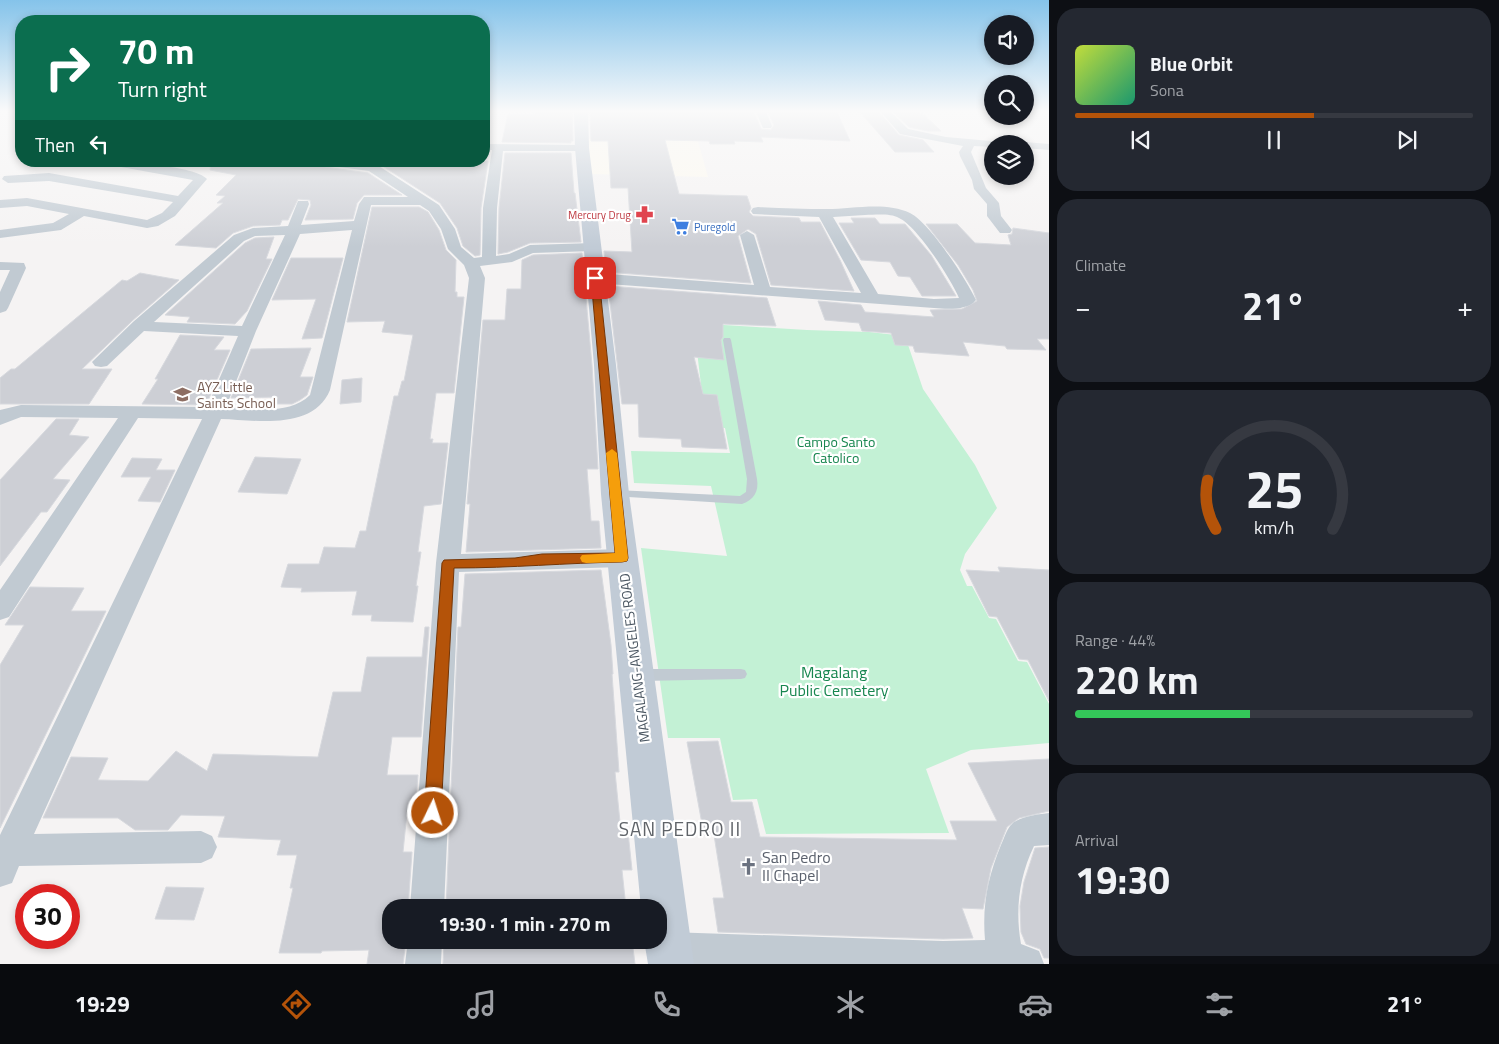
<!DOCTYPE html>
<html lang="en">
<head>
<meta charset="utf-8">
<style>
  body { margin:0; font-family:"Titillium Web",sans-serif; background:#242831; color:#f1f3f6; height:100vh; display:flex; flex-direction:column; font-size:19px; white-space:nowrap }
  * { box-sizing:border-box; margin:0 }
  p { font-size:16px; color:#9ea1a6 }
  .icon { flex:none; width:28px; height:28px; fill:none; stroke:currentColor; stroke-width:2; stroke-linecap:round; stroke-linejoin:round }
  .map { position:relative; flex:1; overflow:hidden }
  .sheet { display:flex; flex-direction:column; gap:8px; padding:8px; background:#0d0f14; width:450px }
  .sheet>* { flex:none }
  .top-card { position:absolute; left:15px; top:15px; width:475px; height:152px; border-radius:20px; box-shadow:0 2px 8px #0003; background:#0b6e4f; color:#fff; overflow:hidden }
  .fabs { position:absolute; left:984px; top:15px; display:grid; gap:10px }
  .fabs a { display:grid; place-items:center; width:50px; height:50px; border-radius:50%; background:#171b24; box-shadow:0 2px 8px #0003; font-size:25px }
  .speed { position:absolute; left:15px; top:884px; display:flex; gap:10px; font-size:25px; font-weight:700; text-align:center }
  .speed>* { display:grid; place-content:center; width:65px; height:65px; border-radius:50%; background:#171b24; box-shadow:0 2px 8px #0003; line-height:1 }
  .speed .limit { border:8px solid #d22; background:#fff; color:#111 }
  .pin { position:absolute; display:grid; place-items:center; width:42px; height:42px; color:#fff; margin:-21px; border-radius:10px; box-shadow:0 2px 8px #0006 }
  .me { position:absolute; width:55px; margin:-28px; rotate:4deg; stroke-linejoin:round; filter:drop-shadow(0 0 4px #0008) }
  .turn { display:flex; align-items:center; gap:18px; height:105px; padding:0 20px; font-size:22px }
  .turn .icon { width:65px; height:65px; stroke-width:2.5 }
  .turn b { display:block; font-size:35px; line-height:42px }
  .then { display:flex; align-items:center; height:48px; padding:0 20px; background:#0003; gap:10px; font-size:19px }
  .big { font-size:38px; font-weight:700; line-height:1.1 }
  .sheet .tile { flex:1; display:flex; flex-direction:column; justify-content:center; gap:8px; min-width:0; padding:0 18px; border-radius:20px; background:#242831 }
  .sheet .dial { align-items:center; gap:0 }
  .dial svg { height:130px; overflow:visible; fill:none; stroke:#363941; stroke-width:7; stroke-linecap:round; text-anchor:middle }
  .dial text { fill:#f1f3f6; stroke:none }
  .song { display:flex; align-items:center; gap:15px }
  .cover { width:60px; height:60px; border-radius:8px; background:linear-gradient(135deg,hsl(70 70% 55%),hsl(160 70% 35%)) }
  .played { height:5px; border-radius:2px; background:linear-gradient(90deg,#b45309 60%,#363941 60%) }
  .keys { display:flex; justify-content:space-around; direction:ltr }
  .heat { display:flex; justify-content:space-between; align-items:center; font-size:28px; direction:ltr }
  .charge { height:8px; border-radius:4px; background:linear-gradient(90deg,#34c759 44%,#363941 0) }
  .trip { position:absolute; left:382px; top:899px; width:285px; height:50px; border-radius:20px; background:#171b24; box-shadow:0 2px 8px #0003; font-weight:700; line-height:50px; text-align:center }
  .tabs { display:flex; height:80px; justify-content:space-around; align-items:center; background:#090b0e; color:#9ea1a6 }
  .tabs .icon { width:35px; height:35px }
  .tabs .current { color:#b45309 }
  .tabs b { font-size:22px; color:#f1f3f6 }
  main { display:flex; flex:1; min-height:0 }
  .map>svg:first-child { display:block }
  .commercial { fill:#fdf9ef }
  .green { fill:#c3f1d5 }
  .building { fill:#cdcfd5; stroke:#d7d9de }
  .lines { fill:none; stroke-linecap:round; stroke-linejoin:round }
  .lane { fill:#c1cad2; fill-rule:evenodd }
  .street { fill:#c1cad2; fill-rule:evenodd }
  .secondary { fill:#c1cbd6; fill-rule:evenodd }
  .route { fill:#b45309; stroke:#753606 }
  .slow { fill:#f59e0b }
  .labels { text-anchor:middle; dominant-baseline:central; stroke-width:4.5; stroke-linejoin:round; paint-order:stroke }
  .far-health-label { font-size:11px; fill:#be3a42; stroke:#fff; text-anchor:end }
  .far-shop-label { font-size:11px; fill:#366cbe; stroke:#fff; text-anchor:start }
  .education-label { font-size:14px; fill:#785e54; stroke:#fff; text-anchor:start }
  .park-label { font-size:14px; fill:#17864f; stroke:#fff }
  .street-label { font-size:14px; fill:#4a5661; stroke:#fff }
  .near-park-label { font-size:16px; fill:#17864f; stroke:#fff }
  .near-worship-label { font-size:16px; fill:#5b616d; stroke:#fff; text-anchor:start }
  .near-quarter-label { font-size:19px; letter-spacing:1px; fill:#5f6368; stroke:#fff }
</style>
</head>
<body>
<main>
<div class="map">
<svg width="1049" height="964" viewBox="0 0 1049 964">
  <rect width="100%" height="100%" fill="#f5f3f3"/>
  <!-- commercial -->
  <polygon class="commercial" points="589,139 698,141 708,177 589,174"/>
  <!-- green -->
  <polygon class="green" points="708,324 807,330 869,332 905,336 923,389 975,465 997,508 965,554 960,570 967,586 972,586 989,618 996,619 1018,661 1027,662 1049,704 1049,743 971,750 926,769 949,833 766,834 757,799 733,800 720,738 668,738 641,548 727,556 711,486 634,483 631,451 730,453 725,428 706,427 694,326"/>
  <!-- building -->
  <g class="building">
    <polygon points="535,112 572,112 573,141 571,141 571,143 502,142 508,114 535,114"/>
    <polygon points="590,112 754,112 761,129 771,130 774,125 768,112 837,112 850,141 761,137 763,142 734,141 735,144 710,144 709,141 665,140 679,194 747,196 751,208 749,212 753,216 799,218 801,222 820,222 840,260 854,291 771,285 756,234 748,229 738,236 751,283 606,272 604,251 632,252 628,188 611,188 608,141 591,141"/>
    <polygon points="860,112 879,112 899,135 923,140 934,152 895,152"/>
    <polygon points="893,112 922,113 941,131 928,131 909,127"/>
    <polygon points="505,153 571,153 574,193 575,193 581,242 530,243 508,252 498,254 499,208"/>
    <polygon points="211,161 317,161 325,167 368,173 402,195 364,195 357,203 353,219 305,220 311,205 310,200 298,199 288,220 282,220 280,225 253,226 233,233 216,248 175,245 223,203 217,203 225,196 216,195 236,175 210,170"/>
    <polygon points="375,161 488,161 481,208 480,255 475,256 463,246 457,228 440,203"/>
    <polygon points="372,207 419,207 428,212 439,230 446,250 456,260 455,292 457,292 457,297 464,297 454,393 436,393 430,439 433,439 432,443 448,443 441,504 424,506 418,552 421,552 416,586 418,586 413,622 371,621 372,615 352,615 357,591 301,592 302,588 281,587 288,564 319,564 324,547 355,548 360,531 366,531 394,396 398,396 402,381 404,381 413,335 382,332 385,321 347,322"/>
    <polygon points="851,218 875,218 880,224 905,224 931,255 956,296 922,296 910,277 898,276 890,262 861,260 839,223 854,223"/>
    <polygon points="926,224 957,224 975,243 1011,245 1008,235 1012,234 1013,228 1049,233 1049,339 1037,339 1046,350 1007,349 1005,346 963,342 969,356 915,352 913,346 895,345 891,333 862,331 859,323 825,320 818,301 861,305 865,312 934,317 930,310 962,309 977,301 973,290 958,265"/>
    <polygon points="274,237 266,259 272,259 247,311 235,324 187,322 190,317 165,315 245,243 255,238"/>
    <polygon points="582,253 592,365 598,469 587,469 591,521 599,521 601,548 466,552 470,504 467,504 483,320 505,320 507,289 521,289 522,260 533,255"/>
    <polygon points="291,258 343,258 322,338 302,339 316,299 272,300"/>
    <polygon points="140,273 179,280 132,321 82,369 112,369 89,404 0,404 0,378 11,369 15,369 122,280 127,281"/>
    <polygon points="608,286 767,298 776,326 723,324 723,337 721,340 724,360 694,357 703,394 717,395 727,449 682,447 681,439 639,437 638,404 622,404"/>
    <polygon points="180,335 224,337 214,350 230,350 206,405 142,404 158,379 155,379"/>
    <polygon points="311,348 300,377 313,377 307,395 300,400 292,404 275,404 278,397 231,398 251,349"/>
    <polygon points="362,378 361,402 340,404 342,380"/>
    <polygon points="56,419 79,419 69,435 89,437 53,479 70,480 47,512 41,512 0,566 0,480"/>
    <polygon points="255,457 301,459 287,494 238,492"/>
    <polygon points="132,458 162,459 156,470 175,470 160,502 138,501 151,477 121,477"/>
    <polygon points="998,567 1049,570 1049,701 1028,660 1019,659 997,617 989,616 966,570 1000,572"/>
    <polygon points="601,570 611,645 613,674 612,674 619,772 615,772 621,832 628,832 632,870 622,870 626,908 446,908 458,627 461,627 465,574"/>
    <polygon points="30,587 84,588 71,611 106,611 0,828 0,665 24,625 5,625"/>
    <polygon points="425,627 429,627 421,737 392,737 387,775 418,775 415,811 407,812 403,852 412,852 408,908 391,908 391,940 406,940 403,964 367,964 369,950 322,951 321,953 279,953 293,888 290,888 297,855 277,855 281,840 218,837 225,816 181,815 168,830 135,830 118,818 43,818 71,757 108,758 98,780 148,781 176,751 207,771 213,754 318,757 333,692 361,692 367,657 422,657"/>
    <polygon points="718,741 731,802 752,802 760,837 957,840 950,821 997,821 968,763 1049,759 1049,811 1019,818 1007,827 991,868 983,909 962,908 973,938 943,939 718,932 713,898 724,898 714,835 704,835 687,742"/>
    <polygon points="1049,847 1049,958 1044,958 1040,949 1026,944 1021,932 1020,906 1024,882 1035,848"/>
    <polygon points="166,887 204,888 194,920 155,919"/>
    <polygon points="479,940 632,940 635,964 443,964 444,942"/>
  </g>
  <g class="lines">
    <!-- lane -->
    <g class="lane">
      <path d="M 724,338 L 730,338 L 731,340 L 757,479 C 759,491 754,500 742,504 L 612,496 L 611,494 L 612,492 L 616,490 L 740,496 L 746,492 L 747,479 L 723,340 Z"/>
      <polygon points="642,669 741,669 745,670 747,674 745,678 741,679 642,681 638,679 636,675 638,671"/>
    </g>
    <!-- street -->
    <g class="street">
      <polygon points="756,112 766,112 772,126 771,128 763,128"/>
      <polygon points="881,112 891,112 908,129 946,137 1002,142 1003,144 992,144 992,147 974,146 971,152 986,188 999,203 1001,216 1012,230 1010,233 1000,233 987,216 987,204 974,189 972,180 960,156 959,152 963,146 900,134"/>
      <polygon points="1025,142 1049,144 1049,150 1025,148 1025,144 1020,144"/>
      <path d="M 484,144 L 582,145 L 588,148 L 582,151 L 503,151 L 497,208 L 496,256 L 509,254 L 530,245 L 593,243 L 598,244 L 600,247 L 598,250 L 593,251 L 533,253 L 512,262 L 480,266 L 485,278 L 461,554 L 622,549 L 630,552 L 634,558 L 630,564 L 622,567 L 459,572 L 444,908 L 410,908 L 436,563 L 469,278 L 464,265 L 448,249 L 441,229 L 429,211 L 420,205 L 371,205 L 330,390 C 313,431 256,420 221,419 L 34,834 L 201,831 L 212,836 L 217,847 L 212,858 L 201,863 L 19,866 L 12,883 L 0,887 L 0,835 L 202,419 L 138,418 L 9,617 L 0,620 L 0,590 L 118,418 L 21,417 L 0,425 L 0,410 L 21,405 L 207,407 L 238,336 L 144,331 L 107,366 L 101,367 L 95,366 L 92,362 L 133,322 L 234,235 L 253,228 L 288,226 L 298,201 L 308,201 L 309,204 L 301,225 L 354,221 L 359,204 L 364,197 L 408,197 L 369,171 L 325,165 L 319,161 L 371,161 L 439,205 L 455,229 L 461,247 L 474,258 L 482,257 L 483,208 L 492,150 L 484,150 ZM 352,230 L 310,395 C 289,416 252,408 226,407 L 256,331 L 300,234 ZM 285,235 L 242,326 L 154,322 L 244,241 L 255,236 Z"/>
      <path d="M 104,161 C 123,161 196,166 207,179 L 175,216 L 158,226 L 147,228 L 84,216 L 61,230 L 0,238 L 0,230 L 53,223 L 69,214 L 27,206 L 0,208 L 0,200 L 27,198 L 147,220 L 162,213 L 173,202 L 49,181 L 8,183 L 2,179 L 4,176 L 49,173 L 178,196 L 193,180 L 110,165 Z"/>
      <path d="M 758,207 C 781,208 804,209 827,209 C 852,209 886,201 910,213 C 930,223 966,279 976,300 C 967,311 946,309 934,308 L 595,283 L 590,281 L 587,278 L 590,275 L 595,273 L 754,285 L 740,235 L 747,231 L 754,235 L 770,287 L 861,293 L 819,217 L 753,214 L 751,211 L 753,208 ZM 865,215 C 875,215 890,213 899,218 C 917,226 951,279 959,298 L 934,299 L 878,294 L 833,217 Z"/>
      <polygon points="0,262 24,263 26,268 8,308 6,311 0,313 0,292 10,270 0,270"/>
      <path d="M 1049,813 L 1049,845 L 1034,846 C 1019,877 1015,910 1021,944 L 1039,951 L 1044,964 L 659,964 L 656,962 L 650,950 L 655,940 L 659,940 L 659,936 L 668,932 L 943,941 L 985,940 C 982,905 988,877 1001,845 C 1004,839 1007,828 1012,824 C 1019,817 1039,814 1049,813 Z"/>
      <polygon points="408,940 442,940 441,964 405,964"/>
    </g>
    <!-- secondary -->
    <polygon class="secondary" points="574,112 588,112 589,148 616,365 629,494 694,964 648,964 644,940 659,940 659,908 641,908 601,494 594,365 575,148"/>
  </g>
  <!-- sky -->
  <linearGradient id="sky" x2="0" y2="1"><stop stop-color="#85c3ea"/><stop offset="0.45" stop-color="#fafafa"/><stop offset="1" stop-color="#fafafa" stop-opacity="0"/></linearGradient>
  <rect width="1049" height="247" fill="url(#sky)"/>
  <!-- route -->
  <path class="route" d="M 595,275 L 599,278 L 628,558 L 627,561 L 622,562 C 566,563 511,568 454,568 L 441,813 L 439,819 L 433,822 L 427,819 L 424,813 L 442,563 L 444,560 L 515,558 L 542,554 L 615,553 L 591,278 Z"/>
  <!-- slow -->
  <polygon class="slow" points="612,449 617,453 628,558 627,561 622,562 586,563 582,562 580,558 582,555 615,553 606,453"/>
  <!-- icons -->
  <defs>
    <symbol id="pharmacy-bare" viewBox="-9 -9 18 18"><path d="M-2-6h4v4h4v4h-4v4h-4v-4h-4v-4h4Z" fill="#e0444e" stroke="#fff" stroke-width="2.5" paint-order="stroke"/></symbol>
    <symbol id="supermarket-bare" viewBox="-9 -9 18 18"><path d="M-6-5.5h2.5l.6 2H6L4.5 2H-2.5L-4.4-4H-6ZM-1.5 3.2a1.3 1.3 0 1 0 .1 0ZM3 3.2a1.3 1.3 0 1 0 .1 0Z" fill="#3f7fe0" stroke="#fff" stroke-width="2.5" paint-order="stroke"/></symbol>
    <symbol id="school-bare" viewBox="-9 -9 18 18"><path d="M0-5L7-2L0 1L-7-2ZM-4 1L0 2.5L4 1V4Q0 6-4 4Z" fill="#8d6e63" stroke="#fff" stroke-width="2.5" paint-order="stroke"/></symbol>
    <symbol id="church-bare" viewBox="-9 -9 18 18"><path d="M-1.2-6h2.4v3.5h3.3v2.4h-3.3V6h-2.4V-.1h-3.3v-2.4h3.3Z" fill="#6b7280" stroke="#fff" stroke-width="2.5" paint-order="stroke"/></symbol>
  </defs>
  <g fill-rule="evenodd">
    <use href="#pharmacy-bare" x="632" y="202" width="25" height="25"/>
    <use href="#supermarket-bare" x="668" y="214" width="25" height="25"/>
    <use href="#school-bare" x="170" y="382" width="25" height="25"/>
    <use href="#church-bare" x="736" y="854" width="25" height="25"/>
  </g>
  <g class="labels">
    <!-- far-health labels -->
    <g class="far-health-label">
      <text x="631" y="215">Mercury Drug</text>
    </g>
    <!-- far-shop labels -->
    <g class="far-shop-label">
      <text x="694" y="227">Puregold</text>
    </g>
    <!-- education labels -->
    <g class="education-label">
      <text x="197" y="386">AYZ Little<tspan x="197" dy="16">Saints School</tspan></text>
    </g>
    <!-- park labels -->
    <g class="park-label">
      <text x="836" y="441">Campo Santo<tspan x="836" dy="16">Catolico</tspan></text>
    </g>
    <!-- street labels -->
    <g class="street-label">
      <text transform="translate(634 658) rotate(-97)">MAGALANG-ANGELES ROAD</text>
    </g>
    <!-- near-park labels -->
    <g class="near-park-label">
      <text x="834" y="672">Magalang<tspan x="834" dy="18">Public Cemetery</tspan></text>
    </g>
    <!-- near-worship labels -->
    <g class="near-worship-label">
      <text x="762" y="857">San Pedro<tspan x="762" dy="18">II Chapel</tspan></text>
    </g>
    <!-- near-quarter labels -->
    <g class="near-quarter-label">
      <text x="680" y="828">SAN PEDRO II</text>
    </g>
  </g>
</svg>
<div class="fabs">
<a><svg class="icon" aria-label="sound" viewBox="0 0 24 24"><path d="M4 9h4l5-4v14l-5-4H4zM17 9q2 3 0 6"/></svg></a>
<a><svg class="icon" aria-label="search" viewBox="0 0 24 24"><circle cx="10" cy="10" r="6"/><path d="M15 15l6 6"/></svg></a>
<a><svg class="icon" aria-label="layers" viewBox="0 0 24 24"><path d="M12 4l9 5-9 5-9-5zM3 14l9 5 9-5"/></svg></a>
</div>
<div class="speed"><div class="limit">30</div></div>
<div class="pin" style="left:595px;top:278px;background:#d93025"><svg class="icon" aria-label="arrive" viewBox="0 0 24 24"><path d="M6 21V4h12l-3 4 3 4H6"/></svg></div>
<svg class="me" style="left:433px;top:813px" viewBox="-20 -20 40 40"><circle r="17" fill="#b45309" stroke="#fff" stroke-width="3"/><path d="M0-11L8 9 0 5-8 9z" fill="#fff"/></svg>
<div class="trip">19:30 · 1 min · 270 m</div>
<div class="top-card">
<div class="turn"><svg class="icon" aria-label="right" viewBox="0 0 24 24"><path d="M7 20v-9h11M14 6l5 5-5 5"/></svg><div><b>70 m</b>Turn right</div></div>
<div class="then">Then<svg class="icon" aria-label="left" viewBox="0 0 24 24"><path d="M17 20v-9H6M10 6l-5 5 5 5"/></svg></div>
</div>
</div>
<section class="sheet">
<div class="tile">
<div class="song"><i class="cover"></i><div><b>Blue Orbit</b><p>Sona</p></div></div>
<div class="played"></div>
<div class="keys"><svg class="icon" aria-label="previous" viewBox="0 0 24 24"><path d="M18 5L8 12l10 7zM5 5v14"/></svg><svg class="icon" aria-label="pause" viewBox="0 0 24 24"><path d="M8 5v14M16 5v14"/></svg><svg class="icon" aria-label="next" viewBox="0 0 24 24"><path d="M6 5l10 7-10 7zM19 5v14"/></svg></div>
</div>
<div class="tile"><p>Climate</p>
<div class="heat"><a>−</a><b class="big">21°</b><a>+</a></div>
</div>
<div class="tile dial"><svg viewBox="0 0 100 80">
<path d="M14 69A42 42 0 1 1 86 69"/>
<path d="M14 69A42 42 0 0 1 9 39" stroke="#b45309"/>
<text x="50" y="56" font-size="32" font-weight="700">25</text>
<text x="50" y="72" font-size="11">km/h</text>
</svg></div>
<div class="tile"><p>Range · 44%</p><b class="big">220 km</b><div class="charge"></div></div>
<div class="tile"><p>Arrival</p><b class="big">19:30</b></div>
</section>
</main>
<nav class="tabs">
<b>19:29</b>
<svg class="icon current" aria-label="directions" viewBox="0 0 24 24"><path d="M12 3l9 9-9 9-9-9zM9 14v-3h6M13 9l2 2-2 2"/></svg>
<svg class="icon" aria-label="music" viewBox="0 0 24 24"><path d="M9 18V5l10-2v13"/><circle cx="6" cy="18" r="3"/><circle cx="16" cy="16" r="3"/></svg>
<svg class="icon" aria-label="phone" viewBox="0 0 24 24"><path d="M5 4h4l2 5-3 2q2 4 5 5l2-3 5 2v4C11 20 4 13 5 4z"/></svg>
<svg class="icon" aria-label="climate" viewBox="0 0 24 24"><path d="M12 3v18M4 7l16 10M4 17L20 7"/></svg>
<svg class="icon" aria-label="car" viewBox="0 0 24 24"><path d="M5 17H2v-5l4-1 3-4h7l3 4 3 1v5h-3M9 17h6M6 11h13"/><circle cx="7" cy="17" r="2"/><circle cx="17" cy="17" r="2"/></svg>
<svg class="icon" aria-label="filters" viewBox="0 0 24 24"><path d="M4 7h16M4 17h16"/><circle cx="9" cy="7" r="2"/><circle cx="15" cy="17" r="2"/></svg>
<b>21°</b>
</nav>
</body>
</html>
